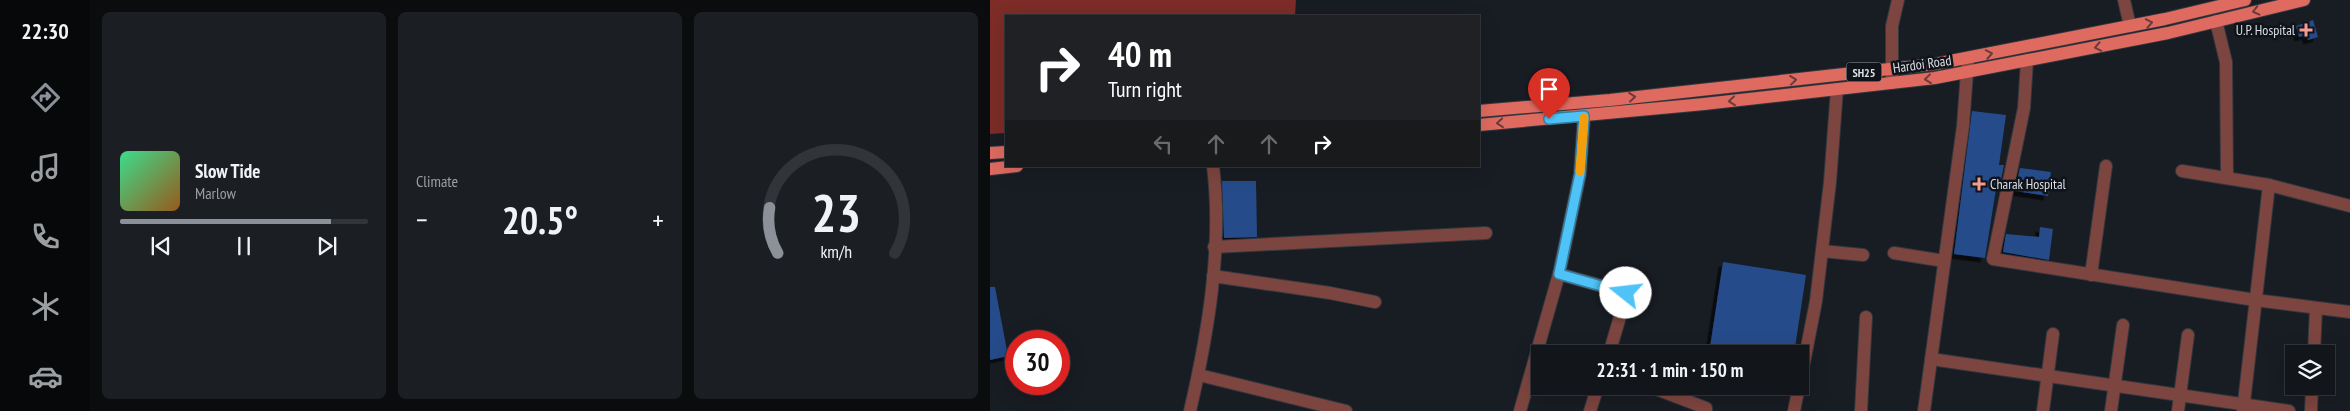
<!DOCTYPE html>
<html lang="en">
<head>
<meta charset="utf-8">
<style>
  body { margin:0; font-family:"PT Sans Narrow",sans-serif; background:#1b1e23; color:#f1f3f6; height:100vh; display:flex; flex-direction:column; font-size:19px; white-space:nowrap }
  * { box-sizing:border-box; margin:0 }
  p { font-size:16px; color:#9c9fa2 }
  .icon { flex:none; width:28px; height:28px; fill:none; stroke:currentColor; stroke-width:2; stroke-linecap:round; stroke-linejoin:round }
  .map { position:relative; flex:1; overflow:hidden }
  .side { display:flex; flex-direction:column; gap:12px; padding:12px; background:#0a0c0e; width:900px }
  .side>* { flex:none }
  .hud { position:absolute; left:15px; top:15px; width:475px; height:152px; border-radius:0px; box-shadow:0 5px 20px #0002,0 0 0 1px #313439; background:#202124; color:#fff; overflow:hidden }
  .fabs { position:absolute; left:1295px; top:345px; display:grid; gap:10px }
  .fabs a { display:grid; place-items:center; width:50px; height:50px; border-radius:0px; background:#12151a; box-shadow:0 5px 20px #0002,0 0 0 1px #313439; font-size:25px }
  .speed { position:absolute; left:15px; top:330px; display:flex; gap:10px; font-size:25px; font-weight:700; text-align:center }
  .speed>* { display:grid; place-content:center; width:65px; height:65px; border-radius:50%; background:#12151a; box-shadow:0 5px 20px #0002,0 0 0 1px #313439; line-height:1 }
  .speed .limit { border:8px solid #d22; background:#fff; color:#111 }
  .pin { position:absolute; display:grid; place-items:center; width:42px; height:42px; color:#fff; margin:-51px -21px; border-radius:50% 50% 50% 0; rotate:-45deg; box-shadow:0 0 5px #0007 }
  .pin .icon { rotate:45deg }
  .me { position:absolute; width:55px; margin:-28px; rotate:286deg; stroke-linejoin:round; filter:drop-shadow(0 0 4px #0008) }
  .turn { display:flex; align-items:center; gap:18px; height:105px; padding:0 20px; font-size:22px }
  .turn .icon { width:65px; height:65px; stroke-width:2.5 }
  .turn b { display:block; font-size:35px; line-height:42px }
  .lanes { display:flex; align-items:center; height:48px; padding:0 20px; background:#0003; justify-content:center; gap:25px; direction:ltr }
  .lanes .off { opacity:.35 }
  .big { font-size:38px; font-weight:600; line-height:1.1 }
  .side .widget { flex:1; display:flex; flex-direction:column; justify-content:center; gap:8px; min-width:0; padding:0 18px; border-radius:8px; background:#1b1e23 }
  .side .dial { align-items:center; gap:0 }
  .dial svg { height:130px; overflow:visible; fill:none; stroke:#313439; stroke-width:7; stroke-linecap:round; text-anchor:middle }
  .dial text { fill:#f1f3f6; stroke:none }
  .song { display:flex; align-items:center; gap:15px }
  .cover { width:60px; height:60px; border-radius:8px; background:linear-gradient(135deg,hsl(150 70% 55%),hsl(30 70% 35%)) }
  .played { height:5px; border-radius:2px; background:linear-gradient(90deg,#8c9099 85%,#313439 85%) }
  .keys { display:flex; justify-content:space-around; direction:ltr }
  .heat { display:flex; justify-content:space-between; align-items:center; font-size:28px; direction:ltr }
  .side .tiles { flex:1; display:grid; gap:12px; grid-template-columns:repeat(3,1fr) }
  .trip { position:absolute; left:541px; top:345px; width:278px; height:50px; border-radius:0px; background:#12151a; box-shadow:0 5px 20px #0002,0 0 0 1px #313439; font-weight:600; line-height:50px; text-align:center }
  main { display:flex; flex:1; min-height:0 }
  .tabs { display:flex; flex-direction:column; width:90px; justify-content:space-around; align-items:center; background:#07080a; color:#9c9fa2 }
  .tabs .icon { width:35px; height:35px }
  .tabs .selected { color:#8c9099 }
  .tabs b { font-size:22px; color:#f1f3f6 }
  .map>svg:first-child { display:block }
  .forest { fill:#7d2c27 }
  .building { fill:#254c8a; filter:url(#shadow) }
  .lines { fill:none; stroke-linecap:round; stroke-linejoin:round }
  .minor-casing { stroke:#33373e; stroke-width:14 }
  .major-casing { stroke:#33373e; stroke-width:14 }
  .minor { stroke:#7d453f; stroke-width:12 }
  .major { stroke:#de6a60; stroke-width:12 }
  .oneway { stroke:#6c3a3a }
  .route-casing { stroke:#337fa1; stroke-width:12 }
  .route { stroke:#4fc3f7; stroke-width:9 }
  .slow { stroke:#f59e0b; stroke-width:9 }
  .poi-dot { fill:#f59c92; stroke:#0f131a; stroke-width:2 }
  .labels { text-anchor:middle; dominant-baseline:central; stroke-width:5; stroke-linejoin:round; paint-order:stroke }
  .shield { fill:#0f131a; stroke:#9ea2a7; stroke-width:1 }
  .shield-label { font-size:12px; font-weight:bold; fill:#dcdfe4 }
  .poi-label { font-size:14px; fill:#dcdfe4; stroke:#0f131a; text-anchor:end }
  .street-label { font-size:14px; fill:#dcdfe4; stroke:#0f131a }
</style>
</head>
<body>
<main>
<nav class="tabs">
<b>22:30</b>
<svg class="icon selected" aria-label="directions" viewBox="0 0 24 24"><path d="M12 3l9 9-9 9-9-9zM9 14v-3h6M13 9l2 2-2 2"/></svg>
<svg class="icon" aria-label="music" viewBox="0 0 24 24"><path d="M9 18V5l10-2v13"/><circle cx="6" cy="18" r="3"/><circle cx="16" cy="16" r="3"/></svg>
<svg class="icon" aria-label="phone" viewBox="0 0 24 24"><path d="M5 4h4l2 5-3 2q2 4 5 5l2-3 5 2v4C11 20 4 13 5 4z"/></svg>
<svg class="icon" aria-label="climate" viewBox="0 0 24 24"><path d="M12 3v18M4 7l16 10M4 17L20 7"/></svg>
<svg class="icon" aria-label="car" viewBox="0 0 24 24"><path d="M5 17H2v-5l4-1 3-4h7l3 4 3 1v5h-3M9 17h6M6 11h13"/><circle cx="7" cy="17" r="2"/><circle cx="17" cy="17" r="2"/></svg>
</nav>
<section class="side">
<div class="tiles">
<div class="widget">
<div class="song"><i class="cover"></i><div><b>Slow Tide</b><p>Marlow</p></div></div>
<div class="played"></div>
<div class="keys"><svg class="icon" aria-label="previous" viewBox="0 0 24 24"><path d="M18 5L8 12l10 7zM5 5v14"/></svg><svg class="icon" aria-label="pause" viewBox="0 0 24 24"><path d="M8 5v14M16 5v14"/></svg><svg class="icon" aria-label="next" viewBox="0 0 24 24"><path d="M6 5l10 7-10 7zM19 5v14"/></svg></div>
</div>
<div class="widget"><p>Climate</p>
<div class="heat"><a>−</a><b class="big">20.5°</b><a>+</a></div>
</div>
<div class="widget dial"><svg viewBox="0 0 100 80">
<path d="M14 69A42 42 0 1 1 86 69"/>
<path d="M14 69A42 42 0 0 1 9 41" stroke="#8c9099"/>
<text x="50" y="56" font-size="32" font-weight="700">23</text>
<text x="50" y="72" font-size="11">km/h</text>
</svg></div>
</div>
</section>
<div class="map">
<svg width="1360" height="411" viewBox="0 0 1360 411">
  <defs>
    <filter id="shadow"><feDropShadow dx="-4.5" dy="4.5" stdDeviation="0" flood-color="#0009"/></filter>
  </defs>
  <rect width="100%" height="100%" fill="#181c23"/>
  <!-- forest -->
  <polygon class="forest" points="0,0 306,0 305,16 16,16 16,133 0,134"/>
  <!-- building -->
  <g class="building">
    <polygon points="1323,20 1328,37 1318,40 1316,35 1309,37 1306,26"/>
    <polygon points="982,111 1016,115 1009,165 1014,165 1009,189 1006,189 995,258 964,254"/>
    <polygon points="1030,168 1061,172 1058,196 1025,191"/>
    <polygon points="232,181 266,181 267,237 234,238"/>
    <polygon points="1050,227 1063,229 1059,260 1013,252 1016,234 1049,237"/>
    <polygon points="733,262 816,275 804,354 719,354"/>
    <polygon points="0,287 5,287 18,356 0,360"/>
  </g>
  <g class="lines">
    <defs>
      <g id="minor">
        <polyline points="1134,0 1140,26"/>
        <polyline points="1226,21 1236,62 1237,178"/>
        <polyline points="1037,60 1034,108 1003,259 1265,300 1360,312"/>
        <polyline points="902,83 902,26 908,0"/>
        <polyline points="594,116 590,174 569,274 637,293 619,354"/>
        <polyline points="1192,171 1279,185 1360,206"/>
        <polyline points="224,247 496,233"/>
        <polyline points="832,251 873,255"/>
        <polyline points="904,253 954,261"/>
        <polyline points="1101,275 1116,166"/>
        <polyline points="223,276 340,293 385,302"/>
        <polyline points="1324,354 1326,308"/>
        <polyline points="941,359 1299,411"/>
        <polyline points="209,375 356,411"/>
        <polyline points="810,383 826,301 840,182 847,89"/>
        <polyline points="658,386 716,408 716,411"/>
        <path d="M 200,411 C 218,333 233,246 223,166"/>
        <polyline points="530,411 569,274"/>
        <polyline points="600,411 608,386"/>
        <polyline points="804,411 809,386"/>
        <polyline points="871,411 876,317"/>
        <polyline points="934,411 973,126 978,58"/>
        <polyline points="1053,411 1063,334"/>
        <polyline points="1121,411 1133,325"/>
        <polyline points="1188,411 1198,335"/>
        <polyline points="1253,411 1279,185"/>
        <polyline points="1321,411 1322,386"/>
      </g>
      <g id="major">
        <polyline points="489,111 620,100 945,64 1175,19 1255,0"/>
        <polyline points="489,125 714,104 945,78 1178,33 1314,0"/>
        <polyline points="0,153 16,152"/>
        <polyline points="0,169 27,166"/>
      </g>
    </defs>
    <!-- minor casing -->
    <use href="#minor" class="minor-casing"/>
    <!-- major casing -->
    <use href="#major" class="major-casing"/>
    <!-- minor -->
    <use href="#minor" class="minor"/>
    <!-- major -->
    <use href="#major" class="major"/>
  </g>
  <!-- one-way arrows -->
  <defs><path id="oneway-chevron" d="M-2-3.5L2.5 0L-2 3.5" fill="none" stroke-width="1.6" stroke-linecap="round" stroke-linejoin="round" transform="scale(1.25)"/></defs>
  <g class="oneway">
    <use href="#oneway-chevron" transform="translate(1266 11) rotate(166)"/>
    <use href="#oneway-chevron" transform="translate(1159 23) rotate(-11)"/>
    <use href="#oneway-chevron" transform="translate(1108 47) rotate(169)"/>
    <use href="#oneway-chevron" transform="translate(999 54) rotate(-11)"/>
    <use href="#oneway-chevron" transform="translate(938 79) rotate(173)"/>
    <use href="#oneway-chevron" transform="translate(803 80) rotate(-6)"/>
    <use href="#oneway-chevron" transform="translate(642 97) rotate(-6)"/>
    <use href="#oneway-chevron" transform="translate(742 101) rotate(174)"/>
    <use href="#oneway-chevron" transform="translate(510 123) rotate(175)"/>
  </g>
  <g class="lines">
    <defs>
      <polyline id="route" points="559,119 594,116 590,174 569,274 636,293"/>
    </defs>
    <!-- route casing -->
    <use href="#route" class="route-casing"/>
    <!-- route -->
    <use href="#route" class="route"/>
    <!-- slow -->
    <polyline class="slow" points="590,171 594,118"/>
  </g>
  <!-- markers -->
  <g class="poi-dot">
    <path d="M1313.5 22.5h5v5h5v5h-5v5h-5v-5h-5v-5h5z"/>
    <path d="M986.5 176.5h5v5h5v5h-5v5h-5v-5h-5v-5h5z"/>
  </g>
  <g class="labels">
    <!-- shield labels -->
    <rect class="shield" x="856.5" y="62.5" width="35" height="19" rx="4"/>
    <g class="shield-label">
      <text x="874" y="72">SH25</text>
    </g>
    <!-- poi labels -->
    <g class="poi-label">
      <text x="1305" y="30">U.P. Hospital</text>
      <text x="1000" y="184" text-anchor="start">Charak Hospital</text>
    </g>
    <!-- street labels -->
    <g class="street-label">
      <text transform="translate(932 64) rotate(-8)">Hardoi Road</text>
    </g>
  </g>
</svg>
<div class="fabs">
<a><svg class="icon" aria-label="layers" viewBox="0 0 24 24"><path d="M12 4l9 5-9 5-9-5zM3 14l9 5 9-5"/></svg></a>
</div>
<div class="speed"><div class="limit">30</div></div>
<div class="pin" style="left:559px;top:119px;background:#d93025"><svg class="icon" aria-label="arrive" viewBox="0 0 24 24"><path d="M6 21V4h12l-3 4 3 4H6"/></svg></div>
<svg class="me" style="left:636px;top:293px" viewBox="-20 -20 40 40"><circle r="19" fill="#fff"/><path d="M0-13L10 11 0 6-10 11z" fill="#4fc3f7"/></svg>
<div class="trip">22:31 · 1 min · 150 m</div>
<div class="hud">
<div class="turn"><svg class="icon" aria-label="right" viewBox="0 0 24 24"><path d="M7 20v-9h11M14 6l5 5-5 5"/></svg><div><b>40 m</b>Turn right</div></div>
<div class="lanes"><svg class="icon off" aria-label="left" viewBox="0 0 24 24"><path d="M17 20v-9H6M10 6l-5 5 5 5"/></svg><svg class="icon off" aria-label="ahead" viewBox="0 0 24 24"><path d="M12 20V5M6 11l6-6 6 6"/></svg><svg class="icon off" aria-label="ahead" viewBox="0 0 24 24"><path d="M12 20V5M6 11l6-6 6 6"/></svg><svg class="icon" aria-label="right" viewBox="0 0 24 24"><path d="M7 20v-9h11M14 6l5 5-5 5"/></svg></div>
</div>
</div>
</main>
</body>
</html>
